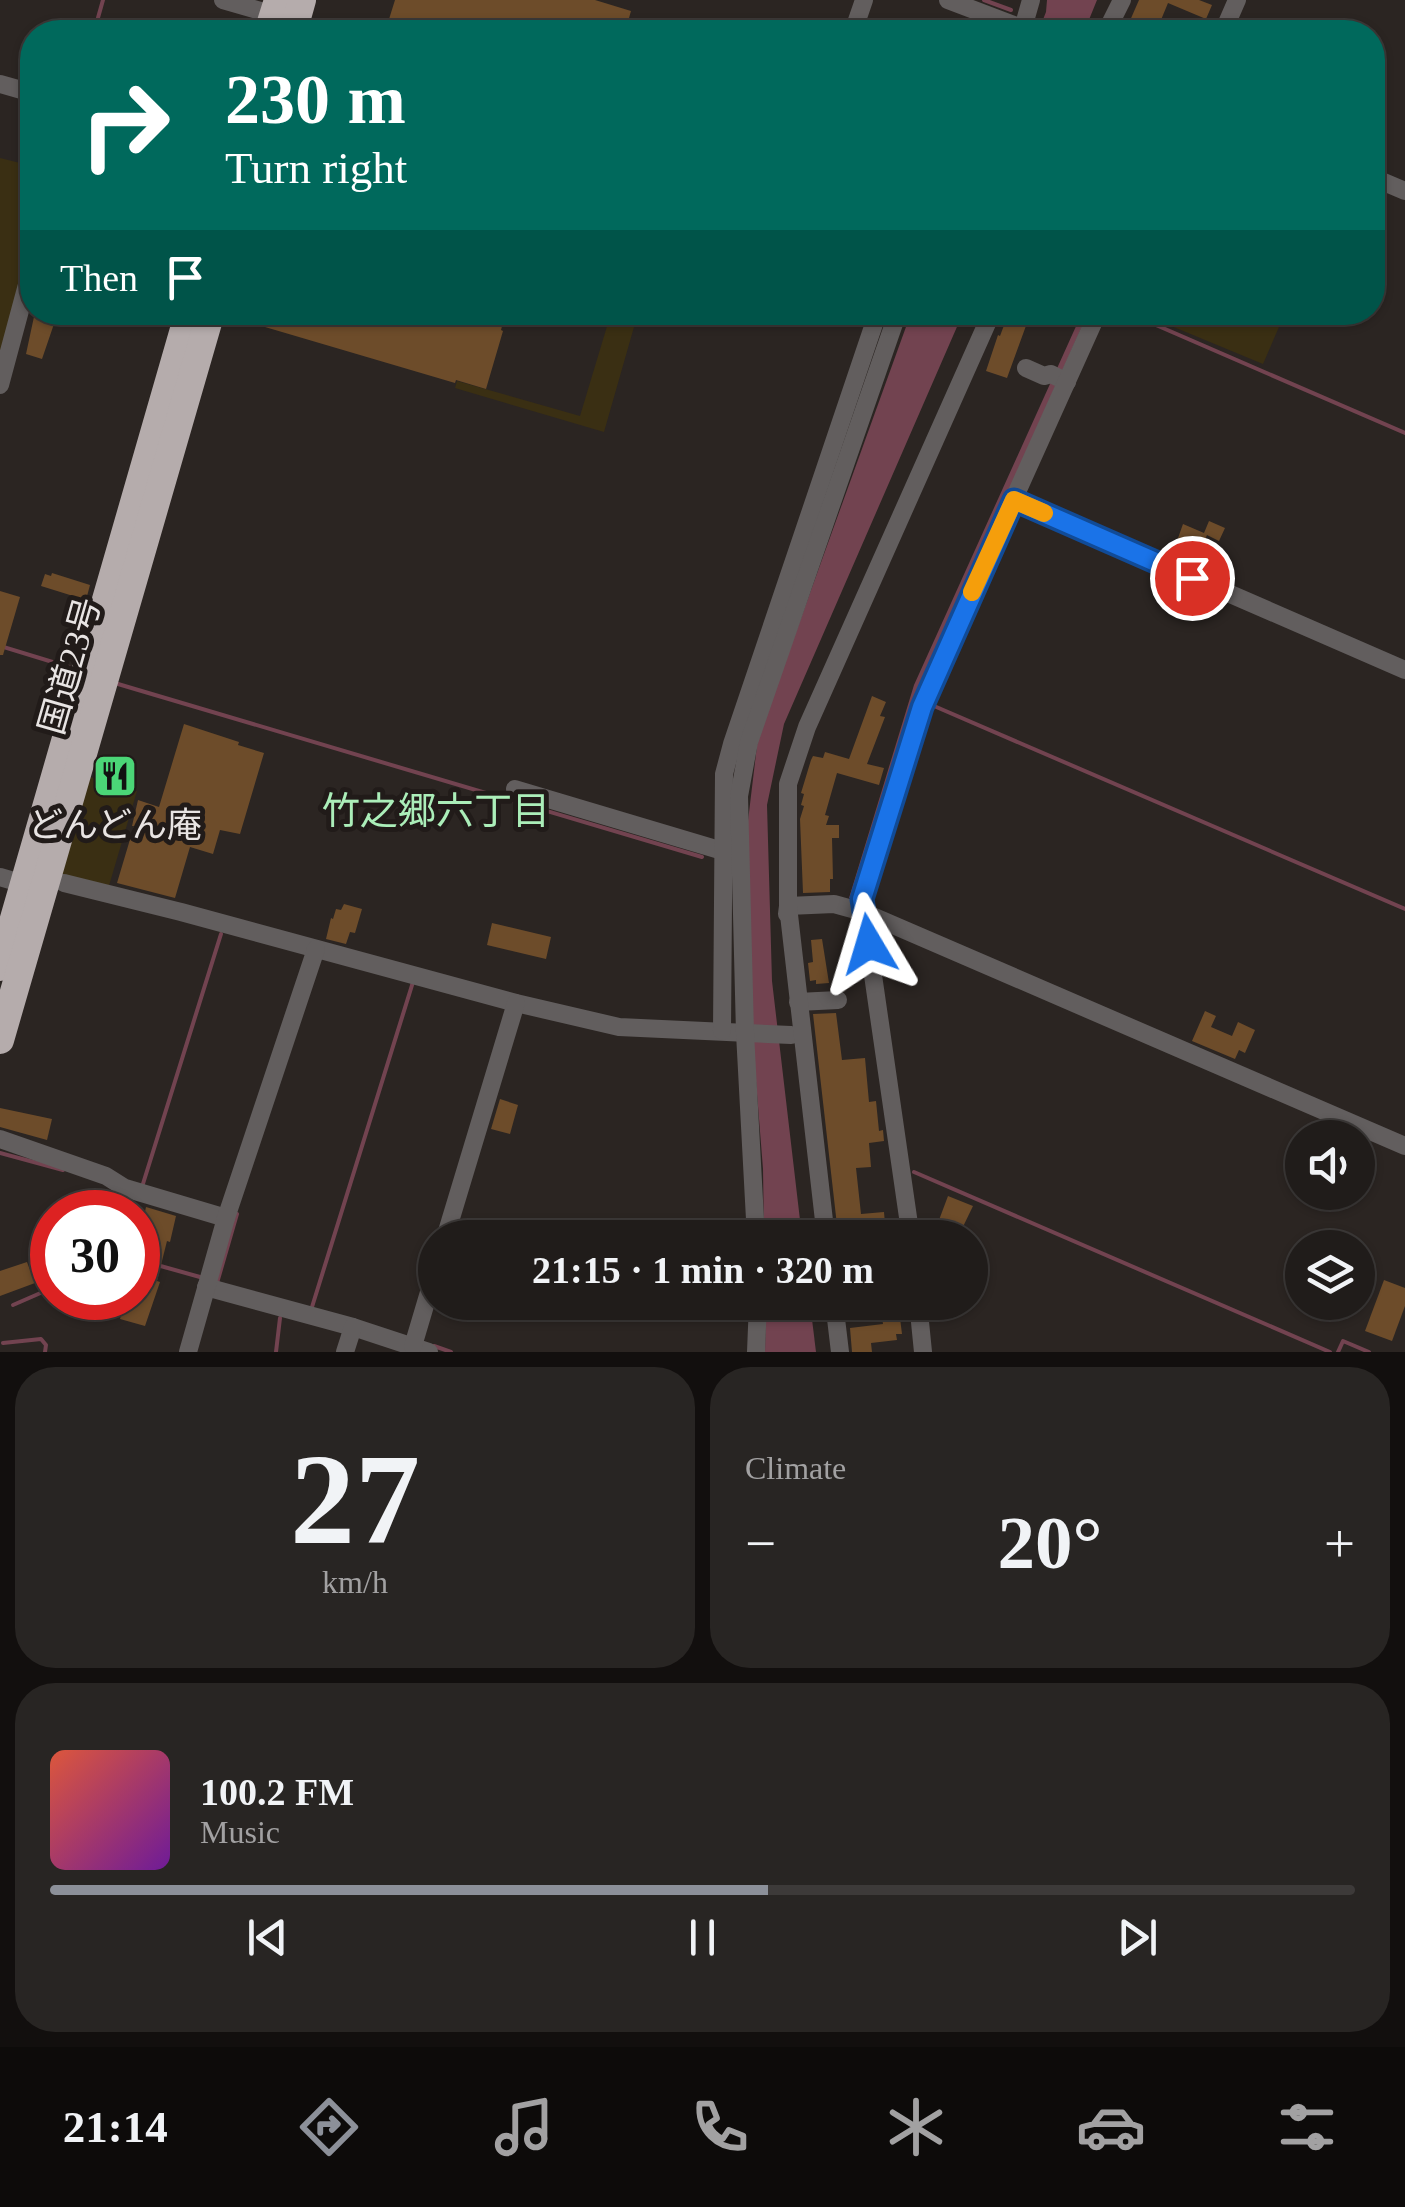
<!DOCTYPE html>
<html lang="en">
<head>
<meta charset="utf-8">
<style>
  body { margin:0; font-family:"Times New Roman","Noto Sans JP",serif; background:#282523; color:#f1f3f6; height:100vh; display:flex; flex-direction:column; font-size:38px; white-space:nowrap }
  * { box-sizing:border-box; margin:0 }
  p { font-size:32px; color:#a2a1a2 }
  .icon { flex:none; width:55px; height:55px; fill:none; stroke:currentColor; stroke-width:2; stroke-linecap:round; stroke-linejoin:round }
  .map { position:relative; height:1352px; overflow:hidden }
  .details { display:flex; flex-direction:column; gap:15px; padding:15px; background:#120f0e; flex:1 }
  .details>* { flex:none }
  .hud { position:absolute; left:20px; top:20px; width:1365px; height:305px; border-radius:40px; box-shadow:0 2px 8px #0004,0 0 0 2px #3d3a39; background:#00695c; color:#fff; overflow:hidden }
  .controls { position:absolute; left:1285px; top:1120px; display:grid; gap:20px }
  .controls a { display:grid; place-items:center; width:90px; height:90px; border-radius:50%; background:#201c1a; box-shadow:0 2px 8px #0004,0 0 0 2px #3d3a39; font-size:50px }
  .speed { position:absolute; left:30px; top:1190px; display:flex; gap:20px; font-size:50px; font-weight:700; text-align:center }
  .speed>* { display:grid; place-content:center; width:130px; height:130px; border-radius:50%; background:#201c1a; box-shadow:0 2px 8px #0004,0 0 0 2px #3d3a39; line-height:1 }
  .speed .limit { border:15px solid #d22; background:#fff; color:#111 }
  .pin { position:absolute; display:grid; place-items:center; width:85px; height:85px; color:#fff; margin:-42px; border:5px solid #fff; border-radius:50%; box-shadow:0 2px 10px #0007 }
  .me { position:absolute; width:110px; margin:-55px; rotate:353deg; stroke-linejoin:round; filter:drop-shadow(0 0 8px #0008) }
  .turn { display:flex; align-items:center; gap:35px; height:210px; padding:0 40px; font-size:45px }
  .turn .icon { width:130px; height:130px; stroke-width:2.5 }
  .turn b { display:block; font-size:70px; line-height:85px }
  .then { display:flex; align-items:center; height:95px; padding:0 40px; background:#0003; gap:20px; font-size:38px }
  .big { font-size:75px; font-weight:800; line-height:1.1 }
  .details .card { flex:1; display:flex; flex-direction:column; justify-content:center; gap:15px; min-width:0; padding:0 35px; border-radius:40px; background:#282523 }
  .details .dial { align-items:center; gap:0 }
  .dial b { font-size:130px; line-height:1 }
  .song { display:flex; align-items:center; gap:30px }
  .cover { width:120px; height:120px; border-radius:15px; background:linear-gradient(135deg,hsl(10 70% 55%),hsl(280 70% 35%)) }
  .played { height:10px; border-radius:5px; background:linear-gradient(90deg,#8c9099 55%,#3d3a39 55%) }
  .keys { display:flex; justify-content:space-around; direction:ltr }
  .heat { display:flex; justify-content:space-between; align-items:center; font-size:55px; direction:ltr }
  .details .tiles { flex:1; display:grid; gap:15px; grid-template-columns:1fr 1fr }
  .card:last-child { grid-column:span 2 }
  .trip { position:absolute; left:418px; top:1220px; width:570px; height:100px; border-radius:50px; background:#201c1a; box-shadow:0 2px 8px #0004,0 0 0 2px #3d3a39; font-weight:800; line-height:100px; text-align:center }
  .tabs { display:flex; height:160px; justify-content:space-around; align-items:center; background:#0d0b0a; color:#a2a1a2 }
  .tabs .icon { width:70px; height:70px }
  .tabs .on { color:#8c9099 }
  .tabs b { font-size:45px; color:#f1f3f6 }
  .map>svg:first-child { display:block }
  .green { fill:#3a2f13 }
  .water { fill:#724350 }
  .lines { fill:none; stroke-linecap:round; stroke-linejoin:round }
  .stream { stroke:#724350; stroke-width:4 }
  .building { fill:#6d4c2a }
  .minor { stroke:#625e5e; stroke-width:18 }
  .highway { stroke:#b5acac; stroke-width:28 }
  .route-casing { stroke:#114b97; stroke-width:25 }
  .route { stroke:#1a73e8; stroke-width:18 }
  .slow { stroke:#f59e0b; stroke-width:18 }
  .labels { text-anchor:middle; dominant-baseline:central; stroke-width:10; stroke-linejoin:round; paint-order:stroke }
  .street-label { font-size:35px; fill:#e8e4e3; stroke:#211b19 }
  .poi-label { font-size:35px; fill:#e8e4e3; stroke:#211b19 }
  .neighbourhood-label { font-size:38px; fill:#abeeb9; stroke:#211b19 }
</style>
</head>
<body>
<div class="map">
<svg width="1405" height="1352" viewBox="0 0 1405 1352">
  <rect width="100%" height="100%" fill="#2b2522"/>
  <!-- green -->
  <g class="green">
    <polygon points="0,158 32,166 32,243 0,365"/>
    <polygon points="611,313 638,313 604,432 455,388 457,381 580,416"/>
    <polygon points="1140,313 1285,313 1263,364"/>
    <polygon points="90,777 137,791 108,889 61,879"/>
  </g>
  <!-- water -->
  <g class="water">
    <polygon points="1047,0 1097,0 1084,32 1038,32 1046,12"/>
    <polygon points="911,313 963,313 784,724 767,805 772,981 802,1237 764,1237 763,1169 749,993 748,821 758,737"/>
    <polygon points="1082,313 1088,313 988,538 855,899 849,898 914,685"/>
    <polygon points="766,1303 810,1303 816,1352 765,1352"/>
  </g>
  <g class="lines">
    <!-- stream -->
    <g class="stream">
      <polyline points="984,0 1011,10"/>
      <polyline points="94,32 103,0"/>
      <polyline points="1126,312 1405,433"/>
      <polyline points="0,646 69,667"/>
      <polyline points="118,684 702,857"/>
      <polyline points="934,706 1405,909"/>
      <polyline points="0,1153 63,1170"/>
      <polyline points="914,1172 1330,1352"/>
      <polyline points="142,1187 221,934"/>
      <polyline points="157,1265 200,1277"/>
      <polyline points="220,1284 217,1283 237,1214"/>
      <polyline points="13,1305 52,1288"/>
      <polyline points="312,1307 413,982"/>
      <polyline points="3,1343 41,1339 46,1345 45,1352"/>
      <polyline points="434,1346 451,1352"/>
      <polyline points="276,1352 280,1318"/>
      <polyline points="1338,1352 1343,1341 1369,1352"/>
    </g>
  </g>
  <!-- building -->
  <g class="building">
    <polygon points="395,0 595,0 631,11 625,32 385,32"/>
    <polygon points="1139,0 1199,0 1212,5 1206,19 1168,3 1156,32 1125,32"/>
    <polygon points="35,312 72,312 69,325 55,321 42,359 26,354"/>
    <polygon points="228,312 482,312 504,319 501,330 503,331 486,389 456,380 455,383 228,316"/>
    <polygon points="1009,312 1031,312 1007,378 986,371 998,335 1000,336"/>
    <polygon points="1209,521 1225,528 1219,541 1207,535 1196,561 1193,560 1191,563 1172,555 1183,524 1204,533"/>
    <polygon points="52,573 90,585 86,600 41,586 45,574 51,576"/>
    <polygon points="0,591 20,597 3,655 0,655"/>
    <polygon points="872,696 886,702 880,716 885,717 867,764 884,768 879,785 837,773 825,815 829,816 826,825 839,825 839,838 832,838 833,879 830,879 830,892 803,893 800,819 804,806 801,805 804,794 801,793 811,760 813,756 823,758 825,752 849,759"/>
    <polygon points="184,724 239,742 238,745 264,753 240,834 220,830 213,854 190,847 175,898 117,883 134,826 132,826 138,800 159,807"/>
    <polygon points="344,904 362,909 355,933 350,932 346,944 326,939 331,918 333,919 336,909 341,910"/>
    <polygon points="492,923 551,937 546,959 487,945"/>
    <polygon points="822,939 829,983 816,984 816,980 810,981 808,963 813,962 811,940"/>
    <polygon points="1205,1011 1216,1016 1211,1027 1232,1036 1238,1022 1255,1030 1245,1053 1239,1050 1235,1059 1192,1041"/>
    <polygon points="836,1013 842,1060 865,1058 869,1102 876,1101 879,1131 883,1130 884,1141 869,1143 871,1167 856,1168 861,1214 884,1212 885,1224 858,1227 859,1238 840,1238 838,1234 813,1014"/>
    <polygon points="500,1099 518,1105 510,1134 491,1129"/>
    <polygon points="0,1108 52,1119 47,1140 0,1127"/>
    <polygon points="948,1196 973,1206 958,1237 936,1228"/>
    <polygon points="146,1207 176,1216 170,1242 167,1241 157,1281 160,1282 145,1326 120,1319 126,1298 138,1298 138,1273 144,1252 141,1251 144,1240 139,1239"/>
    <polygon points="27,1262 35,1283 0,1296 0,1271"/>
    <polygon points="1384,1280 1405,1288 1405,1306 1392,1341 1365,1331"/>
    <polygon points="880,1302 898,1302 902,1334 896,1334 897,1340 871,1343 872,1352 852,1352 850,1328 883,1324"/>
  </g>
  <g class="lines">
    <!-- minor -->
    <g class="minor">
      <polyline points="223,0 281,17"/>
      <polyline points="948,0 1032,32"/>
      <polyline points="1023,28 1031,0"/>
      <polyline points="853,32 864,0"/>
      <polyline points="1106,32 1122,0"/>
      <polyline points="1223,32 1237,0"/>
      <polyline points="0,84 32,93"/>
      <polyline points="1372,177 1405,191"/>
      <polyline points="1026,368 1044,376 1051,374 1067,382"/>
      <polyline points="0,385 32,266"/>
      <polyline points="1014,500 1405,670"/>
      <polyline points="515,789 723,851"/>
      <polyline points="0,877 24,884"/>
      <polyline points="64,883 181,912 516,1003 619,1027 791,1035"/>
      <polyline points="787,914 788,906 834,904 863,912 1405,1146"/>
      <polyline points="798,1002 838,1000"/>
      <polyline points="722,1031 724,774 732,744 878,312"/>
      <polyline points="0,1139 106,1176 125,1188 226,1218"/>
      <polyline points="445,1238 516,1003"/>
      <polyline points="756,1238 745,1033 739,796 749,742 898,312"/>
      <polyline points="826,1238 788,906 788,784 807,727 992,312"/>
      <polyline points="911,1238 862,899 927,692 1098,312"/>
      <polyline points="206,1287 353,1327 429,1352"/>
      <polyline points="834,1302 840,1352"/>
      <polyline points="918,1302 923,1352"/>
      <polyline points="413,1346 435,1272"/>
      <polyline points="188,1352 226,1218 316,949"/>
      <polyline points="345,1352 353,1327"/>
      <polyline points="756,1352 758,1302"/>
    </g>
    <!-- highway -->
    <g class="highway">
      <polyline points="268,32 278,0"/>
      <polyline points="293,32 302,0"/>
      <polyline points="0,967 189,312"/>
      <polyline points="0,1040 211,312"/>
    </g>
  </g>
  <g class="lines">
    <defs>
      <polyline id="route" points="869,944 862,899 922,707 1014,500 1192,578"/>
    </defs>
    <!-- route casing -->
    <use href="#route" class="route-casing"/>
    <!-- route -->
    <use href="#route" class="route"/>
    <!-- slow -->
    <polyline class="slow" points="972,592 1014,500 1044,513"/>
  </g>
  <!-- icons -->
  <defs>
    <symbol id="restaurant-square" viewBox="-11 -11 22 22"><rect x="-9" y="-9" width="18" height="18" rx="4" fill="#4bd677" stroke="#211b19"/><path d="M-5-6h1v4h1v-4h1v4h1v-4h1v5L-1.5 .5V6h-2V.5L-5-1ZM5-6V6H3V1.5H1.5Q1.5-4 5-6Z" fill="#111"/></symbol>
  </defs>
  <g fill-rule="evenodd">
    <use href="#restaurant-square" x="90" y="751" width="50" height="50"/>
  </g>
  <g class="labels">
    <!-- street labels -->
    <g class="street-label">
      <text transform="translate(70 666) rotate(-74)">国道23号</text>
    </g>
    <!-- poi labels -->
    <g class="poi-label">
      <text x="115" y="825">どんどん庵</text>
    </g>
    <!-- neighbourhood labels -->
    <g class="neighbourhood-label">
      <text x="436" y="811">竹之郷六丁目</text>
    </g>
  </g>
</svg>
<div class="controls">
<a><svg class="icon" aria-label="sound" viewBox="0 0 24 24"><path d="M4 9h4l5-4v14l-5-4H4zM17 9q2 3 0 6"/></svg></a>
<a><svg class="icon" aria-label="layers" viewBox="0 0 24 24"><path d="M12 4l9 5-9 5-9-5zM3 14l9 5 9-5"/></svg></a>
</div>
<div class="speed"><div class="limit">30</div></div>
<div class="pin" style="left:1192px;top:578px;background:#d93025"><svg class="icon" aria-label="arrive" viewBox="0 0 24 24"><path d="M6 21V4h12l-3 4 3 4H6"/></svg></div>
<svg class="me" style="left:869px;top:944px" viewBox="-20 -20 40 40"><path d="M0-17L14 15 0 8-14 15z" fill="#1a73e8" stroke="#fff" stroke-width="4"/></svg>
<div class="trip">21:15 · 1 min · 320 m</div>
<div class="hud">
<div class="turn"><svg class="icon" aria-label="right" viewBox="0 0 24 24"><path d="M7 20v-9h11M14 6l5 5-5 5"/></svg><div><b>230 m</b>Turn right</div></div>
<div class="then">Then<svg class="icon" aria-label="arrive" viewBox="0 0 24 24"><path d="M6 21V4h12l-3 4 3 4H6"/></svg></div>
</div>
</div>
<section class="details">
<div class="tiles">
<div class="card dial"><b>27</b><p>km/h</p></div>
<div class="card"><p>Climate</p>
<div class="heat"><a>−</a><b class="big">20°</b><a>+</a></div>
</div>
<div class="card">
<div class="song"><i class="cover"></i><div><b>100.2 FM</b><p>Music</p></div></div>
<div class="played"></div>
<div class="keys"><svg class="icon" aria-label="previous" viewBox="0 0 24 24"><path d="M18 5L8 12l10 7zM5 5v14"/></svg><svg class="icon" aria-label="pause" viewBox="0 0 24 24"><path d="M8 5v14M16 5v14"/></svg><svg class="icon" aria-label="next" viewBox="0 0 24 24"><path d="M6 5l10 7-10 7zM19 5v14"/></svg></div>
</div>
</div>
</section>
<nav class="tabs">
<b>21:14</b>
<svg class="icon on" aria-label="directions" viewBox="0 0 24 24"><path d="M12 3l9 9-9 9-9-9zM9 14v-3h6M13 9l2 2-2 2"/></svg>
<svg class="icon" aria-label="music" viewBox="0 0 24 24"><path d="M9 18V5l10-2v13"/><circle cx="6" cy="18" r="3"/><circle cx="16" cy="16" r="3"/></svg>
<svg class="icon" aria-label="phone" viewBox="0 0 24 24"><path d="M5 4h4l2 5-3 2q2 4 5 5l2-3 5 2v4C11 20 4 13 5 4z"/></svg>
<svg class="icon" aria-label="climate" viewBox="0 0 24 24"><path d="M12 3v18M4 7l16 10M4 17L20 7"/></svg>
<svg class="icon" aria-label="car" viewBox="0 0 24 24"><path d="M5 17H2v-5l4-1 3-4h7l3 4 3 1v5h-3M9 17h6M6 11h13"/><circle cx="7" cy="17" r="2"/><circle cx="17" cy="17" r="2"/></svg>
<svg class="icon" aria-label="filters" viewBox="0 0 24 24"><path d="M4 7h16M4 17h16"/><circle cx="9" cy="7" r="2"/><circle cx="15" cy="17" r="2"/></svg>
</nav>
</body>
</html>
